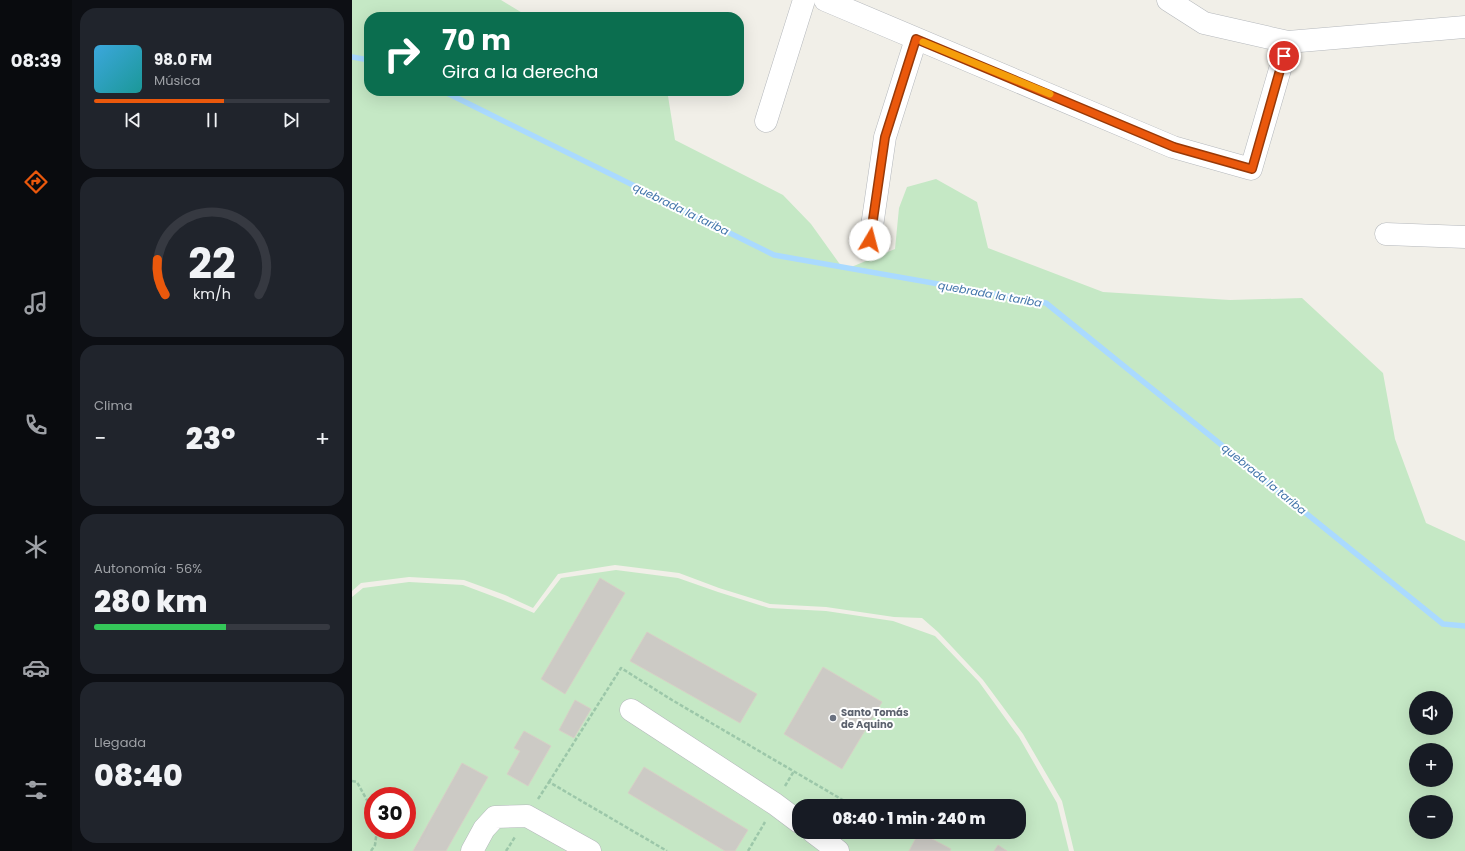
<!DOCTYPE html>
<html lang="es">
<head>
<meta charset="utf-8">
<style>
  body { margin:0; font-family:Poppins,sans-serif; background:#20242c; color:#f1f3f6; height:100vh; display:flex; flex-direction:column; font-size:15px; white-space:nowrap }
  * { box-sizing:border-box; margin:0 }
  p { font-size:13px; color:#9ea1a6 }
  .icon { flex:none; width:22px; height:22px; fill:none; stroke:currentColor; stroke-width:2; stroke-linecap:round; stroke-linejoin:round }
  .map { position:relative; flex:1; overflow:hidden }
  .drawer { display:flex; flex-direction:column; gap:8px; padding:8px; background:#0d0f14; width:280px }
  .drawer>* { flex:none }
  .hud { position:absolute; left:12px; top:12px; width:380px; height:84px; border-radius:16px; box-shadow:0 4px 16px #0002; background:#0b6e4f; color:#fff; overflow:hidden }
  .buttons { position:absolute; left:1057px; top:691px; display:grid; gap:8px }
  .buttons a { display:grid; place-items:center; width:44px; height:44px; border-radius:50%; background:#171b24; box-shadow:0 4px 16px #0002; font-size:20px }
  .speed { position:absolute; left:12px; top:787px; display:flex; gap:8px; font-size:20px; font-weight:700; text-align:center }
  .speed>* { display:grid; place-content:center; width:52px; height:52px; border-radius:50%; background:#171b24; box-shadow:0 4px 16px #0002; line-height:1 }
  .speed .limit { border:6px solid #d22; background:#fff; color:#111 }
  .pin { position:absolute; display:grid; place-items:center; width:34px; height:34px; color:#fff; margin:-17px; border:2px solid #fff; border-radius:50%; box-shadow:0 1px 4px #0007 }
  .me { position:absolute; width:44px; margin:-22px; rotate:8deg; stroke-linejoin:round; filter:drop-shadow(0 0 3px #0008) }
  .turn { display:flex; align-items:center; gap:14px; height:84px; padding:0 12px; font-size:18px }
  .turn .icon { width:52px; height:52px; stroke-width:2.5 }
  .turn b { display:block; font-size:28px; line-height:34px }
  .big { font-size:30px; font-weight:800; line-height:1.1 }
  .drawer .card { flex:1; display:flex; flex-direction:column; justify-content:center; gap:6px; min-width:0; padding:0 14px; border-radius:16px; background:#20242c }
  .drawer .dial { align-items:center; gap:0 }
  .dial svg { height:104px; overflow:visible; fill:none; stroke:#363941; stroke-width:7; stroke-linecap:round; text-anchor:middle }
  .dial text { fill:#f1f3f6; stroke:none }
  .song { display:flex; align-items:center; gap:12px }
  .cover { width:48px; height:48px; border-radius:6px; background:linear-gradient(135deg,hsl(200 70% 55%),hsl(180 70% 35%)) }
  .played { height:4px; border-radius:2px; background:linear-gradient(90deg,#ea580c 55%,#363941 55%) }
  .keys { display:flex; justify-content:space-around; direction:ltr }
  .heat { display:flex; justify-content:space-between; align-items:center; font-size:22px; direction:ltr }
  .charge { height:6px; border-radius:3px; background:linear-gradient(90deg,#34c759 56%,#363941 0) }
  .trip { position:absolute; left:440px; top:799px; width:234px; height:40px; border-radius:16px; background:#171b24; box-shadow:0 4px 16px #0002; font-weight:800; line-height:40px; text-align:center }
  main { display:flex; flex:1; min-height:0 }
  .menu { display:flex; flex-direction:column; width:72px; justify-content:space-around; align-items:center; background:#090b0e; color:#9ea1a6 }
  .menu .icon { width:28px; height:28px }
  .menu .active { color:#ea580c }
  .menu b { font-size:18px; color:#f1f3f6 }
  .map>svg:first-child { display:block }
  .green { fill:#c5e8c5; fill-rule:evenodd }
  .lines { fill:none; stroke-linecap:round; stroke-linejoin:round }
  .stream { stroke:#aadaff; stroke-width:5.5 }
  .building { fill:#cccac5; stroke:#d6d1c6 }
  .minor-casing { stroke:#b5b8bc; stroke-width:23 }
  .path { stroke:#9cc7a9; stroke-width:2.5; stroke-dasharray:4 2; stroke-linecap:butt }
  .minor { stroke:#fff; stroke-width:22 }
  .route-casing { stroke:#983908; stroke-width:10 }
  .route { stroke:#ea580c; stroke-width:7 }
  .slow { stroke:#f59e0b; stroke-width:7 }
  .worship-dot { fill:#6b7280; stroke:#fff; stroke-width:1.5 }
  .labels { text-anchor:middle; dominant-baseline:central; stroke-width:4; stroke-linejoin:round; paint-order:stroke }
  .worship-label { font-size:10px; font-weight:bold; fill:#5b616d; stroke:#fff; text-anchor:start }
  .water-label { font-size:11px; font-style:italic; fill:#4174aa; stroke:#fff }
</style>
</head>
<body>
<main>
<nav class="menu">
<b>08:39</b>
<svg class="icon active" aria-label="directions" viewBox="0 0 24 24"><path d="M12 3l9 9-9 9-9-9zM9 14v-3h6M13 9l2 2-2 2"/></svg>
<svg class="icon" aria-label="music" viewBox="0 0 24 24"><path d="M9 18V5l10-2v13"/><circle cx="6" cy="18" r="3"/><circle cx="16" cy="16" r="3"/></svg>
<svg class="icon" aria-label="phone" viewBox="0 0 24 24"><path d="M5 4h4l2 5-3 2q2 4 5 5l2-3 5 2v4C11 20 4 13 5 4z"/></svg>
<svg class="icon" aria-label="climate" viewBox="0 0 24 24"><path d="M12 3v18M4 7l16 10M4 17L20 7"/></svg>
<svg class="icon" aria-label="car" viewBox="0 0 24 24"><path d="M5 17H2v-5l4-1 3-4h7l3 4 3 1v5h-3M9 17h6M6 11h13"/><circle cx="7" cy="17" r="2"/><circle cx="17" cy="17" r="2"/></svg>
<svg class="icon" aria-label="filters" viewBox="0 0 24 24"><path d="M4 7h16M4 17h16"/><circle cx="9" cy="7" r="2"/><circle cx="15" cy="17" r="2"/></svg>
</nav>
<section class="drawer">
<div class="card">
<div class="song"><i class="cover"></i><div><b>98.0 FM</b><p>Música</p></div></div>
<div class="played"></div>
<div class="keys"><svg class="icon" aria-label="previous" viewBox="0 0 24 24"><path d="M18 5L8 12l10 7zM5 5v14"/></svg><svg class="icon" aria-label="pause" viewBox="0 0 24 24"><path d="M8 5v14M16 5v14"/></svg><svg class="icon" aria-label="next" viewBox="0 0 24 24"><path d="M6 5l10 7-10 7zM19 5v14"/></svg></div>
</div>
<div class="card dial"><svg viewBox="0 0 100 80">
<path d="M14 69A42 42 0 1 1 86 69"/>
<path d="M14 69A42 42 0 0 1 8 42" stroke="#ea580c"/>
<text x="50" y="56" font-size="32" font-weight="700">22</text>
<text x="50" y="72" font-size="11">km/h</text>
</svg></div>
<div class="card"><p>Clima</p>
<div class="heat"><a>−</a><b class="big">23°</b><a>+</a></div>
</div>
<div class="card"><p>Autonomía · 56%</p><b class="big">280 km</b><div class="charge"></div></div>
<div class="card"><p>Llegada</p><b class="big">08:40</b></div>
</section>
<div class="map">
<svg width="1113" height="851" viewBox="0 0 1113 851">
  <rect width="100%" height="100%" fill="#f1efe8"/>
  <!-- green -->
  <g class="green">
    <path d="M 0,0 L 149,0 L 177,17 L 17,17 L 17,91 L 311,91 L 316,96 L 323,140 L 431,195 L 459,224 L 492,270 L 543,249 L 547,208 L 555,187 L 584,179 L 625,202 L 636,248 L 751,292 L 878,300 L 950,298 L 1031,373 L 1043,439 L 1074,523 L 1113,541 L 1113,851 L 722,851 L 710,801 L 671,734 L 631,680 L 586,632 L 570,618 L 542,617 L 474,607 L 418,604 L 367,588 L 327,573 L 263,565 L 206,574 L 181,608 L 153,595 L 112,580 L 57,577 L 9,583 L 0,591 ZM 1064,698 L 1094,698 L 1094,728 L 1064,728 ZM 1064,750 L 1094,750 L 1094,780 L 1064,780 ZM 1064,802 L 1094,802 L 1094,832 L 1064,832 Z"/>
    <path d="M 264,570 L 326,578 L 366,592 L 417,608 L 474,611 L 541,621 L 583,636 L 627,682 L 667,737 L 705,803 L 717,851 L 0,851 L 0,597 L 11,588 L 57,582 L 111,585 L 151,600 L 182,613 L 209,578 ZM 21,796 L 55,796 L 55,830 L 21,830 ZM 447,806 L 667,806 L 667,832 L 447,832 Z"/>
  </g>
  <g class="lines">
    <!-- stream -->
    <g class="stream">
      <polyline points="0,57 17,60"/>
      <polyline points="91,91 422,255 694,303 1091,624 1113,626"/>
    </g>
  </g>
  <!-- building -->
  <g class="building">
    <polygon points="248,578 273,593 213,694 189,679"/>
    <polygon points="295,632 405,694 388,723 278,661"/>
    <polygon points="471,667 530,702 490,769 432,734"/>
    <polygon points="223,700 239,709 222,738 207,730"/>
    <polygon points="172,731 199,746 176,786 155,774 168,751 162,748"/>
    <polygon points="110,763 136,777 94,851 61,851"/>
    <polygon points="292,767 396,830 383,851 373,851 276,793"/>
    <polygon points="567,832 599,849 598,851 557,851"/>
    <polygon points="646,845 655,851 642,851"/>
  </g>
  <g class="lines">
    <defs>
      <g id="minor">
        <polyline points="473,0 821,147 899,169 936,42"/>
        <polyline points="816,0 852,23 936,42 1113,27"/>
        <polyline points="414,121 452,0"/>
        <polyline points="1034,234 1113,237"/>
        <polyline points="518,240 533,137 564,39"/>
        <polyline points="279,710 423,804 447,822"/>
        <polyline points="461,832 486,851"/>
        <polyline points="120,851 132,829 143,817 175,816 238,851"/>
      </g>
    </defs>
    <!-- minor casing -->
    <use href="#minor" class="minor-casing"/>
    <!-- path -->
    <g class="path">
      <polyline points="0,781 5,782 21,811"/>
      <polyline points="197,782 269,668 320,700 501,806"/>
      <polyline points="433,786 442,771"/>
      <polyline points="186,799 197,782 315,851"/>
      <polyline points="545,832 555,838"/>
      <polyline points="19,851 23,845 25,830"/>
      <polyline points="154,851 163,837"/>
      <polyline points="396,851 413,822"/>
    </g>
    <!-- minor -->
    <use href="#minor" class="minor"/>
  </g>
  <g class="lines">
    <defs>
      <polyline id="route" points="518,240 533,137 564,39 822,147 900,169 932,56"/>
    </defs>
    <!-- route casing -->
    <use href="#route" class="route-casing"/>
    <!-- route -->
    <use href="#route" class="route"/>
    <!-- slow -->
    <polyline class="slow" points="571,42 698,94"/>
  </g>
  <!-- markers -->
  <circle class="worship-dot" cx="481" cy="718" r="4"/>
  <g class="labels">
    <!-- worship labels -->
    <g class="worship-label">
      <text x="489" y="712">Santo Tomás<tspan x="489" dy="12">de Aquino</tspan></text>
    </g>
    <!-- water labels -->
    <g class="water-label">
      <text transform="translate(329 209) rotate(26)">quebrada la tariba</text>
      <text transform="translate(638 294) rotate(10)">quebrada la tariba</text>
      <text transform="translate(912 479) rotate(39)">quebrada la tariba</text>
    </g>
  </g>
</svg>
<div class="buttons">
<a><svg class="icon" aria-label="sound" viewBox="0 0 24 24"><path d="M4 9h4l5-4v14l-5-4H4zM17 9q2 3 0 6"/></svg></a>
<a>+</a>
<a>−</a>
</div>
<div class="speed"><div class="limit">30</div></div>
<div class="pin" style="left:932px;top:56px;background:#d93025"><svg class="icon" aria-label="arrive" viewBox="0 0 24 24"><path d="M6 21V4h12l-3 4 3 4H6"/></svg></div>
<svg class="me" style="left:518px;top:240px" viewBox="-20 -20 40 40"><circle r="19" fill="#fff"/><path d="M0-13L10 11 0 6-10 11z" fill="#ea580c"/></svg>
<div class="trip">08:40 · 1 min · 240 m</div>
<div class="hud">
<div class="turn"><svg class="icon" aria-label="right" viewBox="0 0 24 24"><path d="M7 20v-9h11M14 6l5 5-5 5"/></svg><div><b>70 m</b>Gira a la derecha</div></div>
</div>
</div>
</main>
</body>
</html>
